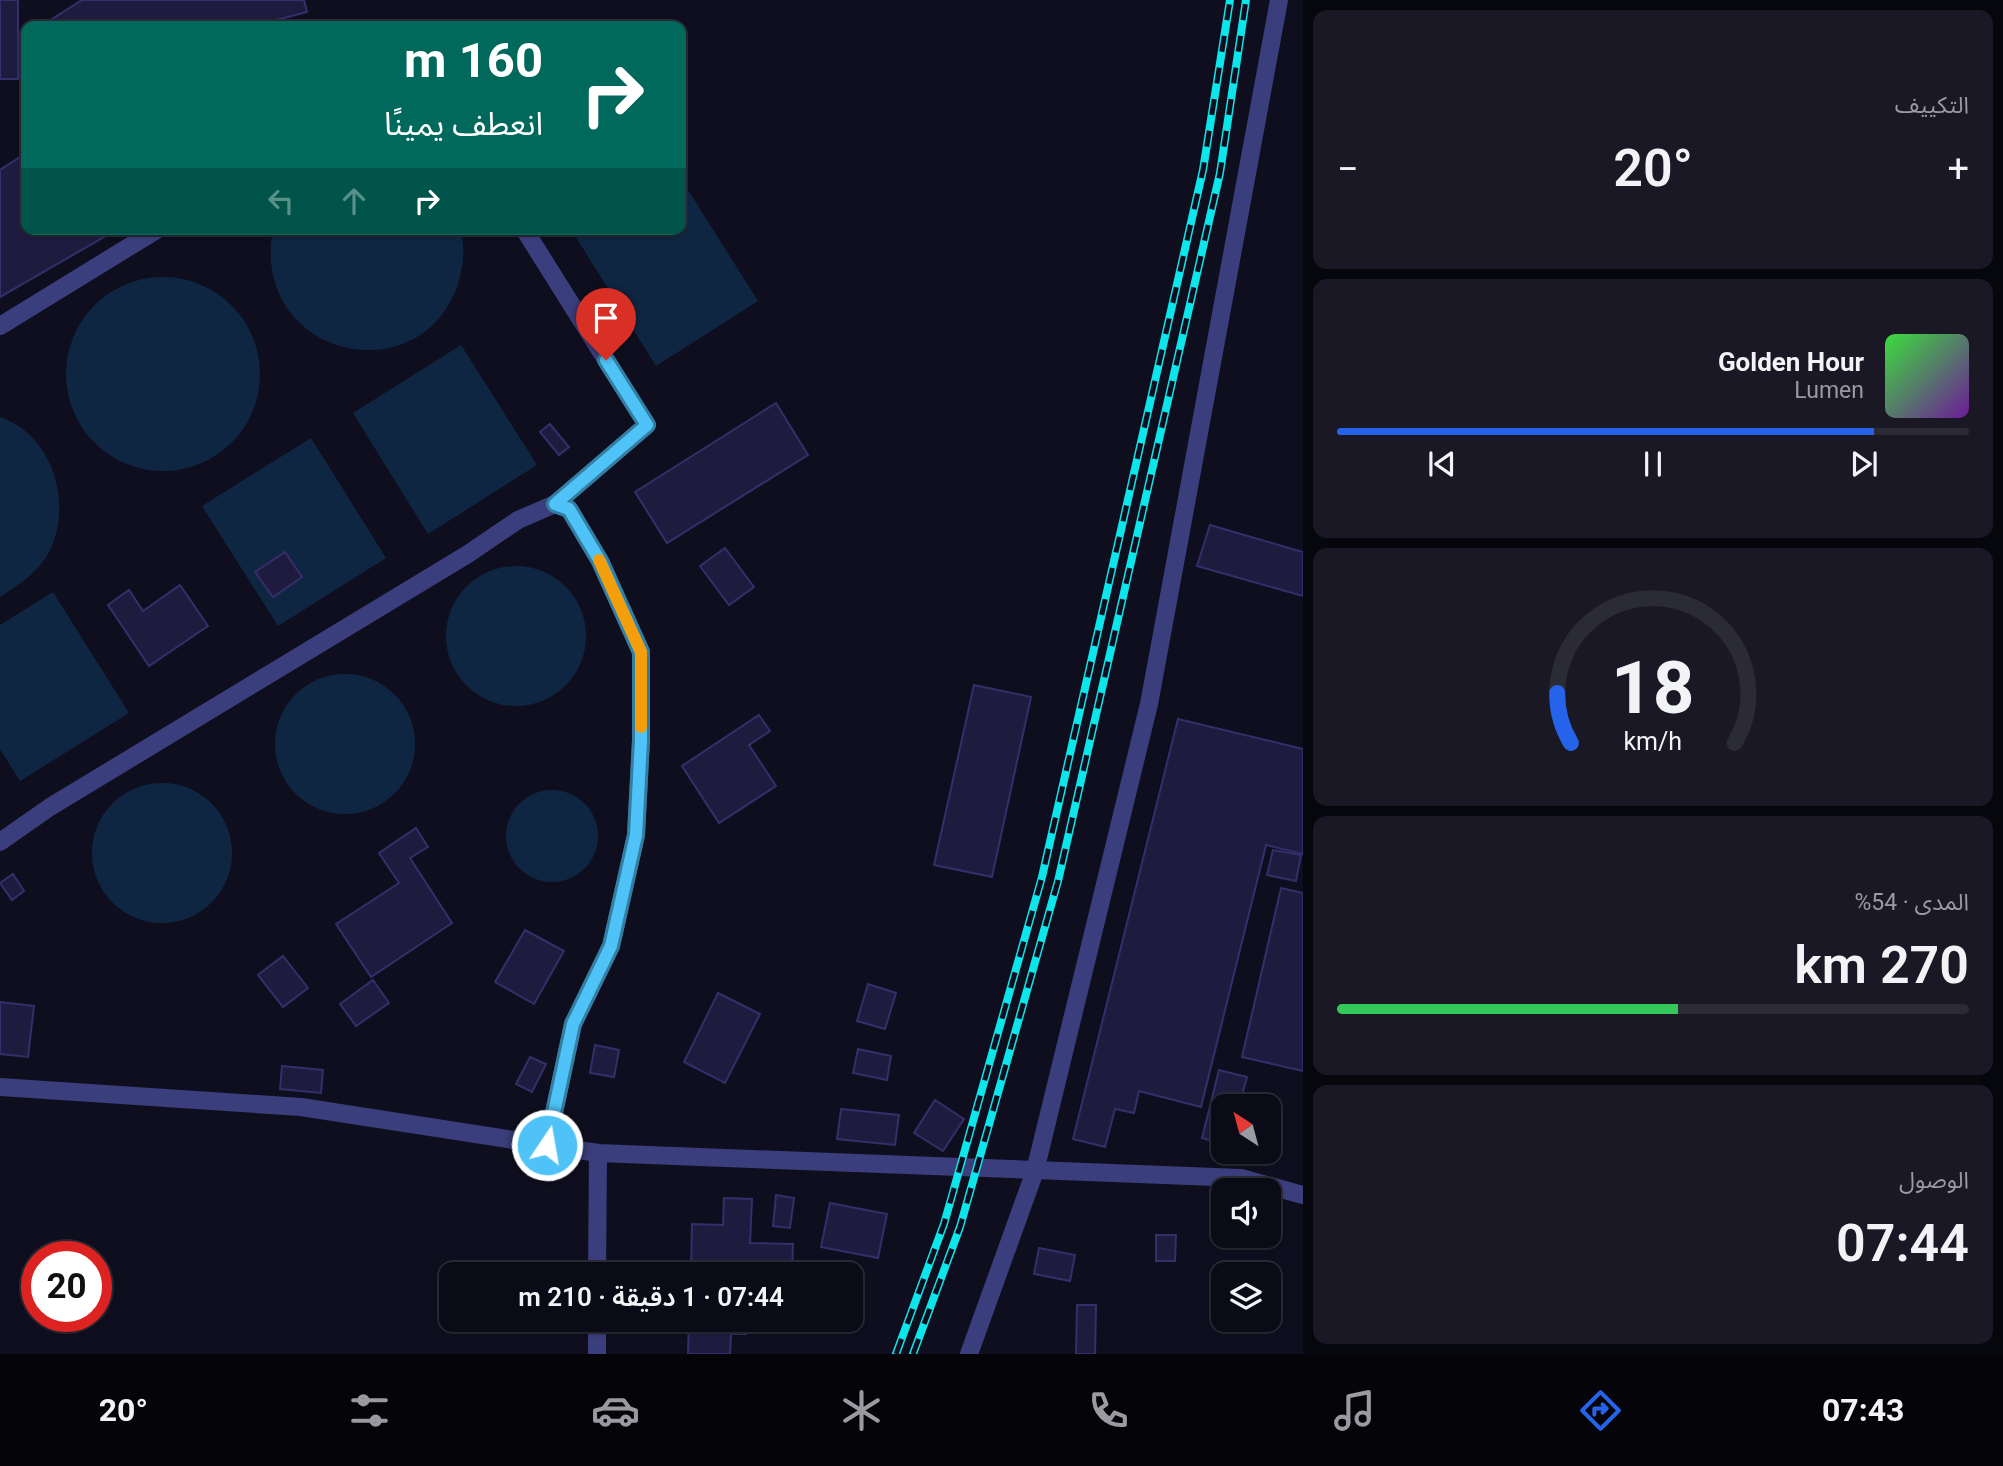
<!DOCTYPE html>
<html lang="ar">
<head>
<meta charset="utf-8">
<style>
  body { margin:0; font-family:Roboto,"Noto Sans Arabic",sans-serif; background:#191824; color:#f1f3f6; direction:rtl; height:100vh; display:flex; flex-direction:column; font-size:26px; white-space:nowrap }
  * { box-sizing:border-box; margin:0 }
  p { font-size:23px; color:#9a9aa1 }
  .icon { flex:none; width:38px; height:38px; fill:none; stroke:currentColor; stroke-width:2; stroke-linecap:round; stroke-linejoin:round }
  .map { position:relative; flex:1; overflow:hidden; direction:ltr }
  .sheet { display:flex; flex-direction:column; gap:10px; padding:10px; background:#06060d; width:700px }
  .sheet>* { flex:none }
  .guide { position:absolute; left:21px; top:21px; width:665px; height:214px; border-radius:14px; box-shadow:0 2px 5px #0004,0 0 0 2px #2b2b36; direction:rtl; background:#00695c; color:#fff; overflow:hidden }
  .needle { width:46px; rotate:324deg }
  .buttons { position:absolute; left:1211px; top:1094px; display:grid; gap:14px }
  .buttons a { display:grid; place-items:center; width:70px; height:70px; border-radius:14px; background:#0b0a17; box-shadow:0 2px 5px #0004,0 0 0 2px #2b2b36; font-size:35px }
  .speed { position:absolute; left:21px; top:1241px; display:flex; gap:14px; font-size:35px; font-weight:700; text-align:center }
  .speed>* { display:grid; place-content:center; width:91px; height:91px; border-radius:50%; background:#0b0a17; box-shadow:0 2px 5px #0004,0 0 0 2px #2b2b36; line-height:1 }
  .speed .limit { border:10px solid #d22; background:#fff; color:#111 }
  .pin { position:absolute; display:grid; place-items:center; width:60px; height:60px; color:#fff; margin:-72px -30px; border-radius:50% 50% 50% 0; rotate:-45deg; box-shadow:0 0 7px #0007 }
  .pin .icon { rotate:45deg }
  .me { position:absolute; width:77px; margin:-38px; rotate:12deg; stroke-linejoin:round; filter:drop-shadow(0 0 5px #0008) }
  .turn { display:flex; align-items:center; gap:24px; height:147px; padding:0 28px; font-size:32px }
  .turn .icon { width:91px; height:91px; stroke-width:2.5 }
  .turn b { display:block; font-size:49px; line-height:60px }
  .lanes { display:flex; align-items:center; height:66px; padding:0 28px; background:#0003; justify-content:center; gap:35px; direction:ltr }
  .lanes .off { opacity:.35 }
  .big { font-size:52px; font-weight:600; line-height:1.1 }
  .sheet .tile { flex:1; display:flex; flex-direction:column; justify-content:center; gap:10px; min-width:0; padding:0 24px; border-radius:14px; background:#191824 }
  .sheet .dial { align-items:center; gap:0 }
  .dial svg { height:182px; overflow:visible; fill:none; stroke:#2b2b36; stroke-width:7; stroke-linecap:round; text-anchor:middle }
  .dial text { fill:#f1f3f6; stroke:none }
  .song { display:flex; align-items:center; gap:21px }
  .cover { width:84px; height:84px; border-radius:10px; background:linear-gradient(135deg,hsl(120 70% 55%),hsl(280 70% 35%)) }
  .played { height:7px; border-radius:4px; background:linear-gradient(90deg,#2563eb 85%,#2b2b36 85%) }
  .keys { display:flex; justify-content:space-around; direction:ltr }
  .heat { display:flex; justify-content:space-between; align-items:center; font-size:38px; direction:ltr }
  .charge { height:10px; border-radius:5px; background:linear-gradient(90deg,#34c759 54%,#2b2b36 0) }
  .trip { position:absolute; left:439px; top:1262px; width:424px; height:70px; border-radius:14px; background:#0b0a17; box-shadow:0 2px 5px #0004,0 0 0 2px #2b2b36; font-weight:600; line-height:70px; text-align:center; direction:rtl }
  .menu { display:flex; height:112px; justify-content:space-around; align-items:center; background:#040409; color:#9a9aa1 }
  .menu .icon { width:49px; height:49px }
  .menu .active { color:#2563eb }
  .menu b { font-size:32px; color:#f1f3f6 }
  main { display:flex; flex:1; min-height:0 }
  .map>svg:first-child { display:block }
  .water { fill:#0f2642 }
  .building { fill:#1f1b3f; stroke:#352e6a; stroke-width:2 }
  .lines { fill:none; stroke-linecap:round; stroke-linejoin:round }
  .minor { stroke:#3b3e7c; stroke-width:18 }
  .rail-casing { stroke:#0ce6ea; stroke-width:8 }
  .rail { stroke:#0f0e1f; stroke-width:5; stroke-dasharray:16; stroke-linecap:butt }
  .route-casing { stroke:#337fa1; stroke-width:18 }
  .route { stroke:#4fc3f7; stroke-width:12 }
  .slow { stroke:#f59e0b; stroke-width:12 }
</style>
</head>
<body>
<main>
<section class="sheet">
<div class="tile"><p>التكييف</p>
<div class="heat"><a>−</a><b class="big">20°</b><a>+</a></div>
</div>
<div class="tile">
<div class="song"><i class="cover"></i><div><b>Golden Hour</b><p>Lumen</p></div></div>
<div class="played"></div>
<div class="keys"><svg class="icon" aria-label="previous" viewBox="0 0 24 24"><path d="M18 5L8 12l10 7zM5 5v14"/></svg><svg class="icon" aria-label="pause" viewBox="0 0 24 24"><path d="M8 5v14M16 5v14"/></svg><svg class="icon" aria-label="next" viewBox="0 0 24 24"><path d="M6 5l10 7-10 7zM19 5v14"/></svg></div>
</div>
<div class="tile dial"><svg viewBox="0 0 100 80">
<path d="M14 69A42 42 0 1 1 86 69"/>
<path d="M14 69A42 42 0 0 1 8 47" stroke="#2563eb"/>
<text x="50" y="56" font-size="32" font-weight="700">18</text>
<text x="50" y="72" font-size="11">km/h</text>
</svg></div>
<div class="tile"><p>المدى · 54%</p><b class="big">270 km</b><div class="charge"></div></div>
<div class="tile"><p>الوصول</p><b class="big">07:44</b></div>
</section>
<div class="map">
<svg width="1303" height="1354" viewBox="0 0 1303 1354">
  <rect width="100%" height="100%" fill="#0f0e1f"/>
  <!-- water -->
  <g class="water">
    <polygon points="681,179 758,301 656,366 571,229 681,229"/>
    <path d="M 273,229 L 460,229 C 466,248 463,268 457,287 C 416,397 249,354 273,229 Z"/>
    <circle cx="163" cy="374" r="97"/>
    <polygon points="461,345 537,465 428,534 353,413"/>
    <path d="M 0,417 C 54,435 74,507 48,554 C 37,573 18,585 0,597 Z"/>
    <polygon points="311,438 386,558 278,626 202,506"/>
    <circle cx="516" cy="636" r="70"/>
    <polygon points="53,592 129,713 20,781 0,749 0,625"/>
    <circle cx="345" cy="744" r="70"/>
    <circle cx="162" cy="853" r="70"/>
    <circle cx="552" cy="836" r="46"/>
  </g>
  <!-- building -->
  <g class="building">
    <rect x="0" y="0" width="18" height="79"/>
    <polygon points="82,0 304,0 307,12 253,26 41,26"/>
    <polygon points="26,153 26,229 118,229 0,297 0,170"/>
    <polygon points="776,403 808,455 667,543 635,492"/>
    <polygon points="550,424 569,447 559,455 540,432"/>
    <polygon points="1210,525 1303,552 1303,596 1197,566"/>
    <polygon points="725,548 754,587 729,605 700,566"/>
    <polygon points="285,552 302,577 273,597 255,572"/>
    <polygon points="180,585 208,626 149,666 108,605 129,590 143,611"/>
    <polygon points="974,685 1031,697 992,877 934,865"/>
    <polygon points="759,715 770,731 749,745 776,786 719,823 682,766"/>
    <polygon points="1178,719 1303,749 1303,854 1266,845 1201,1107 1139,1091 1134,1113 1115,1109 1105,1147 1073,1139"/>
    <polygon points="416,828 428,847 410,858 452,923 371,977 336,924 399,883 379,853"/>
    <polygon points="1273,850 1301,855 1296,881 1267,875"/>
    <polygon points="13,874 24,891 12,900 0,883"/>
    <polygon points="1281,888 1303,893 1303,1071 1242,1057"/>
    <polygon points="525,930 564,951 534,1004 495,982"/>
    <polygon points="283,956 308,988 283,1007 258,975"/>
    <polygon points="373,980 389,1003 356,1026 340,1004"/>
    <polygon points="868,984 896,993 885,1029 857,1021"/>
    <polygon points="718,993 760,1014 725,1083 684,1062"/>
    <polygon points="0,1002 34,1006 28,1057 0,1054"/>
    <polygon points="595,1045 619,1050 614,1077 590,1073"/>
    <polygon points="858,1049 891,1056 887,1080 853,1073"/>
    <polygon points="530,1057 546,1064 532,1092 516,1084"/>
    <polygon points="282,1066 323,1070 321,1093 280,1089"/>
    <polygon points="1219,1070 1247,1077 1239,1106 1223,1106 1223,1144 1202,1138"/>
    <polygon points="935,1100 964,1119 943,1151 914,1133"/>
    <polygon points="841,1109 899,1115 895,1145 837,1139"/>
    <polygon points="776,1195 794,1198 790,1228 773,1226"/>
    <polygon points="724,1198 752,1199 750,1243 793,1244 792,1274 691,1274 692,1224 723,1225"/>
    <polygon points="830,1203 887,1214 878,1258 821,1247"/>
    <polygon points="1156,1235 1176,1235 1175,1261 1156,1261"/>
    <polygon points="1039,1248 1075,1255 1070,1281 1034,1274"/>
    <polygon points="1077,1305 1096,1305 1095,1354 1076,1354"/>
    <polygon points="689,1320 746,1320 746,1334 731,1334 730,1354 688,1354"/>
  </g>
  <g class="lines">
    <!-- minor -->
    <g class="minor">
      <polyline points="524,229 647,425 555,504"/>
      <polyline points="0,326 158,229"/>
      <polyline points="0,842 50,807 468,554 518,520 555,504 569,509 600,561 641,652 641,740 636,835 611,946 573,1024 547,1145"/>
      <polyline points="0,1087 301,1107 598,1153 1241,1178 1303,1195"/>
      <polyline points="597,1274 598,1153"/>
      <polyline points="597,1354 597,1320"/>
      <polyline points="969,1354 1035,1171 1149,704 1279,0"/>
    </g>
    <defs>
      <g id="rail">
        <polyline points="896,1354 944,1224 1042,877 1203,170 1230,0"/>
        <polyline points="913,1354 960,1227 1058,881 1220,173 1246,0"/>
      </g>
    </defs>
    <!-- rail casing -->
    <use href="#rail" class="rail-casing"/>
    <!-- rail -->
    <use href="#rail" class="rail"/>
  </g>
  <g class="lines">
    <defs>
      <polyline id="route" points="547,1145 573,1024 611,946 636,835 641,740 641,652 600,561 569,509 555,504 647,425 606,360"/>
    </defs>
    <!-- route casing -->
    <use href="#route" class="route-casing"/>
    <!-- route -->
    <use href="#route" class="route"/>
    <!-- slow -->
    <polyline class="slow" points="599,560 641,652 641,727"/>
  </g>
</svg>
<div class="buttons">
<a><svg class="needle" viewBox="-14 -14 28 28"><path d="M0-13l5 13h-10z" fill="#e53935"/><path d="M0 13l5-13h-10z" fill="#9a9aa1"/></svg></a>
<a><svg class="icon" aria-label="sound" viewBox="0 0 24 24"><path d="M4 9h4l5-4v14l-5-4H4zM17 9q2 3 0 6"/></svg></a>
<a><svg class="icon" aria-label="layers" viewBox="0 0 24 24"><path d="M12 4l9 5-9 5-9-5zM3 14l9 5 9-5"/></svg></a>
</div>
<div class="speed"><div class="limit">20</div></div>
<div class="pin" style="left:606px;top:360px;background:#d93025"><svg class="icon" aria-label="arrive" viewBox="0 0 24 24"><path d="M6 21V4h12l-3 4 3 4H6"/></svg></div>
<svg class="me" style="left:547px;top:1145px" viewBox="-20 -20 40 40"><circle r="17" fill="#4fc3f7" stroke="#fff" stroke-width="3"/><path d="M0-11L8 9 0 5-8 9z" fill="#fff"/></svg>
<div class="trip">07:44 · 1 دقيقة · 210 m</div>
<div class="guide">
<div class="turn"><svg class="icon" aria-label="right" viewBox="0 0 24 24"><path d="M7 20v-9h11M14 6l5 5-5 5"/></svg><div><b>160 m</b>انعطف يمينًا</div></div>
<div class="lanes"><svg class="icon off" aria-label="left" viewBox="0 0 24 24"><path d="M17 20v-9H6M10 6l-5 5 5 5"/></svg><svg class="icon off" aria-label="ahead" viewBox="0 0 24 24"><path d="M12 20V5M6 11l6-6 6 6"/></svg><svg class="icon" aria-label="right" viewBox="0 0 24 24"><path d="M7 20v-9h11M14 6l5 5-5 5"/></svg></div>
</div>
</div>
</main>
<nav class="menu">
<b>07:43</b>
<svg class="icon active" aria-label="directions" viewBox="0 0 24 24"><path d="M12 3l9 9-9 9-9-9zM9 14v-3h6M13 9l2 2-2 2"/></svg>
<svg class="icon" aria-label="music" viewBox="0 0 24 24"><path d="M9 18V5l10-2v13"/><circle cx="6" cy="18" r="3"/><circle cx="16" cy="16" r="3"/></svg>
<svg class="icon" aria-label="phone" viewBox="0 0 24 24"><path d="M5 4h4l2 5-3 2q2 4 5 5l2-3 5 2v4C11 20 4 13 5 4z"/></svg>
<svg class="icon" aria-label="climate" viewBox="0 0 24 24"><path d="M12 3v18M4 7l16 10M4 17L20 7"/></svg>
<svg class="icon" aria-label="car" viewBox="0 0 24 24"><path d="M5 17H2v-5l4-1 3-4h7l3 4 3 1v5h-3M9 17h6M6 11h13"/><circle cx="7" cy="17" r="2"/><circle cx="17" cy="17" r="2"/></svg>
<svg class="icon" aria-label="filters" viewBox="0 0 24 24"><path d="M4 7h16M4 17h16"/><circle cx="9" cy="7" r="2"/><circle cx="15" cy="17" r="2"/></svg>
<b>20°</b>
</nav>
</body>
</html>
